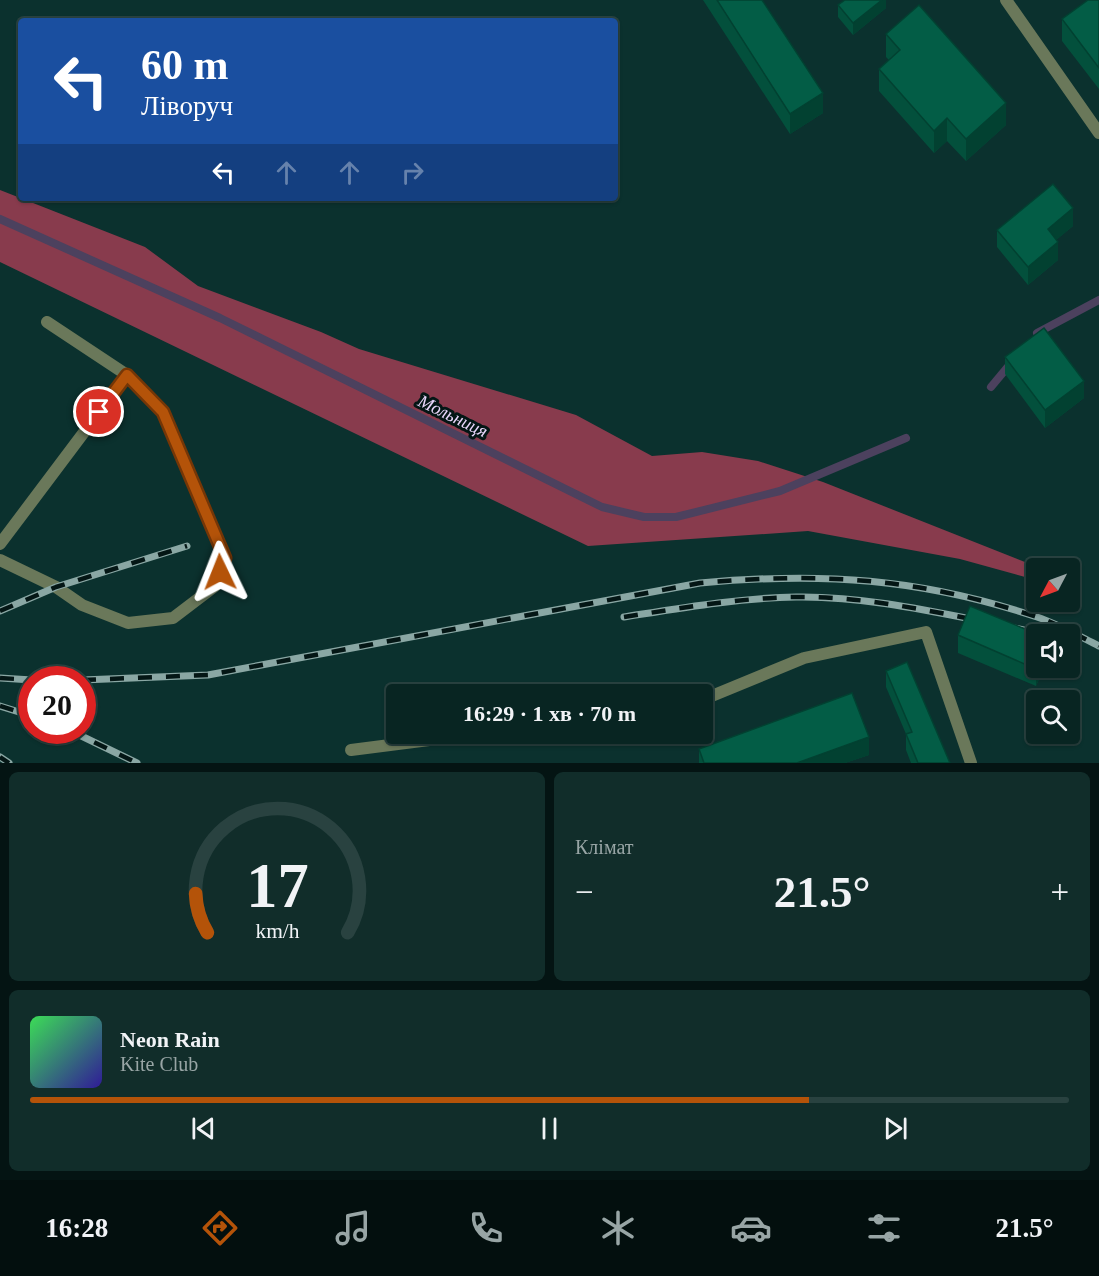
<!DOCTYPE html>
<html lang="uk">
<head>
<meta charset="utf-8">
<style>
  body { margin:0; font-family:"Times New Roman",serif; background:#112d2a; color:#f1f3f6; height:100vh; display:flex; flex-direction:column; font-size:22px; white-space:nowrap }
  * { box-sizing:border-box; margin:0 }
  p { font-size:20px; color:#98a5a5 }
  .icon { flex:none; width:33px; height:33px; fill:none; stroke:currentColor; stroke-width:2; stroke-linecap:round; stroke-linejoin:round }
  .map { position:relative; height:763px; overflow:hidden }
  .details { display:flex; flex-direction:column; gap:9px; padding:9px; background:#041413; flex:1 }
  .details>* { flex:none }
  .guide { position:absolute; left:18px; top:18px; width:600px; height:183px; border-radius:6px; box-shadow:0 2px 4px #0004,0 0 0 2px #294240; background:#1a4fa0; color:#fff; overflow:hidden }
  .needle { width:39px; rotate:229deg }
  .fabs { position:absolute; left:1026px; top:558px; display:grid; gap:12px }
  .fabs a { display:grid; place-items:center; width:54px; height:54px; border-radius:6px; background:#082522; box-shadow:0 2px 4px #0004,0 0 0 2px #294240; font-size:30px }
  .speed { position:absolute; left:18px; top:666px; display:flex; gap:12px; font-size:30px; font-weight:700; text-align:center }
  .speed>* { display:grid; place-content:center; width:78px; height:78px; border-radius:50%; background:#082522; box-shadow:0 2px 4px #0004,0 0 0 2px #294240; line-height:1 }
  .speed .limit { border:9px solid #d22; background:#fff; color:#111 }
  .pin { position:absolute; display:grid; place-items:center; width:51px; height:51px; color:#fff; margin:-26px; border:3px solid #fff; border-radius:50%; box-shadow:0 2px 6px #0007 }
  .me { position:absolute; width:66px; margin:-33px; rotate:358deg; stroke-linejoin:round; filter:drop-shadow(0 0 4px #0008) }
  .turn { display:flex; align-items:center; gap:21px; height:126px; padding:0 24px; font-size:27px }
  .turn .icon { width:78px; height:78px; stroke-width:2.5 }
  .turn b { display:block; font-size:42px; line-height:51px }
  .lanes { display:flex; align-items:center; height:57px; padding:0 24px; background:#0003; justify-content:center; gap:30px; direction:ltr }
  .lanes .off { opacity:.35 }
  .big { font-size:45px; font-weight:700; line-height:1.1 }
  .details .widget { flex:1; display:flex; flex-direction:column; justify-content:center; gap:9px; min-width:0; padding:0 21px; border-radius:9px; background:#112d2a }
  .details .dial { align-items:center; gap:0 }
  .dial svg { height:156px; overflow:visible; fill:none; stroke:#294240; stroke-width:7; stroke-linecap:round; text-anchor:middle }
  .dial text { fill:#f1f3f6; stroke:none }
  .song { display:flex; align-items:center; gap:18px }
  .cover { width:72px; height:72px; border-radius:9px; background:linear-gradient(135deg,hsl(130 70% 55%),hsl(250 70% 35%)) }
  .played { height:6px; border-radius:3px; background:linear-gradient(90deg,#b45309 75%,#294240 75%) }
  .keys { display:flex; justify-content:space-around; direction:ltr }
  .heat { display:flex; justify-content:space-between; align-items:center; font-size:33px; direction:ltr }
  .details .tiles { flex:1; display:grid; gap:9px; grid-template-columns:1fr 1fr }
  .widget:last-child { grid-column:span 2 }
  .trip { position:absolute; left:386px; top:684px; width:327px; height:60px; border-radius:6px; background:#082522; box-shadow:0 2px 4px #0004,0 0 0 2px #294240; font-weight:700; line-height:60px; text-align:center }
  .tabs { display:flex; height:96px; justify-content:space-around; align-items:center; background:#030f0e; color:#98a5a5 }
  .tabs .icon { width:42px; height:42px }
  .tabs .current { color:#b45309 }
  .tabs b { font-size:27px; color:#f1f3f6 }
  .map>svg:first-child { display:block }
  .forest { fill:#883b4d }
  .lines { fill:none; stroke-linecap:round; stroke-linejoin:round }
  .stream { stroke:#4c415e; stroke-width:8 }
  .service { stroke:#6a785a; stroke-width:12 }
  .tertiary { stroke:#6a785a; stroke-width:12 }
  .rail-casing { stroke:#8aa7a4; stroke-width:7 }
  .rail { stroke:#041615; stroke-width:4.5; stroke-dasharray:14; stroke-linecap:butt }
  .wall { fill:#03503c }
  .shaded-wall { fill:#024131 }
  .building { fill:#035d46; stroke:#024131; stroke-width:1.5 }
  .route-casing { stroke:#753606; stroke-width:15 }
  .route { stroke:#b45309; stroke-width:10 }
  .labels { text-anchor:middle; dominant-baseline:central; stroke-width:6; stroke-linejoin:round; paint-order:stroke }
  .water-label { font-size:18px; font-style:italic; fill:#e9d6fb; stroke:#041615 }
</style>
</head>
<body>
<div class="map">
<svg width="1099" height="763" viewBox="0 0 1099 763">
  <rect width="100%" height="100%" fill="#0b312e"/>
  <!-- forest -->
  <polygon class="forest" points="0,190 145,247 198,286 321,332 359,349 576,415 652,456 702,452 758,461 823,482 1030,564 1036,573 1036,580 960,559 808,531 588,546 0,262"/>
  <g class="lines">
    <!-- stream -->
    <g class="stream">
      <polyline points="0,219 220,318 602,507 644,517 676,517 780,491 906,438"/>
      <polyline points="1037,333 1099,300"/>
      <polyline points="991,387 1011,363"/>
    </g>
    <!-- service -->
    <g class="service">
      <polyline points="0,544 127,375"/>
      <polyline points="0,560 56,587 82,605 128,623 173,618 215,586 225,558 163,412 127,375 47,322"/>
      <polyline points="702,700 804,658 926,632 971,763"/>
      <polyline points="351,750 476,734"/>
    </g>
    <!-- tertiary -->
    <polyline class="tertiary" points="1006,0 1099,133"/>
    <defs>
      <g id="rail">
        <polyline points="0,611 56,587 187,546"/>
        <path d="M 624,617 C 681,608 738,598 796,597 C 858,596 921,609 981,621"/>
        <polyline points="1014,628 1043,634"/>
        <polyline points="0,678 32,680"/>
        <path d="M 82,680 L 208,675 L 700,583 C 821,572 920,578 1037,617 C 1058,624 1079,636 1099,646"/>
        <polyline points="0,706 32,716"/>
        <polyline points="69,730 137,763"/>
        <polyline points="0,757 9,763"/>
      </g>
    </defs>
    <!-- rail casing -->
    <use href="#rail" class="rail-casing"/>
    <!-- rail -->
    <use href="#rail" class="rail"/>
  </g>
  <!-- wall -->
  <g class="wall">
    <polygon points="703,0 762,0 823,113 790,134"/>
    <polygon points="886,0 886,8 853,35 838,17 838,5"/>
    <polygon points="1086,0 1099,0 1099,89 1062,41 1062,19 1087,1"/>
    <polygon points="886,34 1006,125 966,161 947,141 934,153 879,91 879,69 889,60 886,57"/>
    <polygon points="1073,226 1056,240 1058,260 1028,285 997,247 997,230"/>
    <polygon points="1005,357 1084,398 1045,428 1005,374"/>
    <polygon points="958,635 1036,668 1044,668 1036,686 958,653"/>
    <polygon points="886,671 950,763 911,763 906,750 906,734 886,687"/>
    <polygon points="699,749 869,755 845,763 699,763"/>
  </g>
  <!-- shaded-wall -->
  <g class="shaded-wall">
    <polygon points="882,0 886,0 886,8 853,35 853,23"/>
    <polygon points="823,93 823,113 790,134 790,114"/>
    <polygon points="1006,103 1006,125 966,161 966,139"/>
    <polygon points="947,118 947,141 934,153 934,131"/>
    <polygon points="1073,208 1073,226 1048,247 1048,229"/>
    <polygon points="1058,242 1058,260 1028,285 1028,267"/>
    <polygon points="1084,381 1084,398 1045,428 1045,410"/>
    <polygon points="1036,668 1044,668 1036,686"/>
    <polygon points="869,737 869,755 845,763 797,763"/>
  </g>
  <!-- building -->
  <g class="building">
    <polygon points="717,0 762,0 823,93 790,114"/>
    <polygon points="845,0 882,0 853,23 838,5"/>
    <polygon points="1088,0 1099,0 1099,68 1062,19"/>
    <polygon points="919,5 1006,103 966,139 947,118 934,131 879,69 900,50 886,34"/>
    <polygon points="1053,184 1073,208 1048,229 1058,242 1028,267 997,230"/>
    <polygon points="1044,328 1084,381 1045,410 1005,357"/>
    <polygon points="970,606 1037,634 1036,634 1036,669 958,635"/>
    <polygon points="907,662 950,763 918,763 906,734 912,732 886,671"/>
    <polygon points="852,693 869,737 797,763 704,763 699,749"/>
  </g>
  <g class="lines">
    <defs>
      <polyline id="route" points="99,412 127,375 163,412 225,558 220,572"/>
    </defs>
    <!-- route casing -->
    <use href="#route" class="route-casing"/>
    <!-- route -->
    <use href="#route" class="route"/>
  </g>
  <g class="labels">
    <!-- water labels -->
    <g class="water-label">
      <text transform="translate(453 416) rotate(26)">Мольниця</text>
    </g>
  </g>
</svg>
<div class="fabs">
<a><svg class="needle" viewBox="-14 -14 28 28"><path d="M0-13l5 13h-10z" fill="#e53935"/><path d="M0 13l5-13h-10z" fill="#98a5a5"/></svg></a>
<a><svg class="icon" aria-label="sound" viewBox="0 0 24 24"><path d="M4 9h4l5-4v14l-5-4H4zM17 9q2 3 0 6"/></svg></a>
<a><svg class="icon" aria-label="search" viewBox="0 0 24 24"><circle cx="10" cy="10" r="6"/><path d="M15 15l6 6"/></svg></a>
</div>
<div class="speed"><div class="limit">20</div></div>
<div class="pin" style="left:99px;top:412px;background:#d93025"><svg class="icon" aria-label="arrive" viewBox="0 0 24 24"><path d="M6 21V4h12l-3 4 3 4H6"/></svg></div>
<svg class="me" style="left:220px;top:572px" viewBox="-20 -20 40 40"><path d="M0-17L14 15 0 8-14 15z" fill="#b45309" stroke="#fff" stroke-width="4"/></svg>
<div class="trip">16:29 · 1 хв · 70 m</div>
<div class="guide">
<div class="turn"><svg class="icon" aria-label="left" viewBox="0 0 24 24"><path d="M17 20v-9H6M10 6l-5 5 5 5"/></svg><div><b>60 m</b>Ліворуч</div></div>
<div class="lanes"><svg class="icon" aria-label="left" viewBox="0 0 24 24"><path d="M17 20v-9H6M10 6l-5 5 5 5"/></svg><svg class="icon off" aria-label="ahead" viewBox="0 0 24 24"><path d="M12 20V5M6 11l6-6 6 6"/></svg><svg class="icon off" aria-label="ahead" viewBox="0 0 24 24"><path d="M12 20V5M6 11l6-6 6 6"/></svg><svg class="icon off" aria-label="right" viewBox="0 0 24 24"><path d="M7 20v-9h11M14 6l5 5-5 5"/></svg></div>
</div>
</div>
<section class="details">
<div class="tiles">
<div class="widget dial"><svg viewBox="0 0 100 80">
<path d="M14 69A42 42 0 1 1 86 69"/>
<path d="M14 69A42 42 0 0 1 8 49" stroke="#b45309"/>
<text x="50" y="56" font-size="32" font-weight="700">17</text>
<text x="50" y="72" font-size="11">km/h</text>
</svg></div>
<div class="widget"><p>Клімат</p>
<div class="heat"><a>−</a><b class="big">21.5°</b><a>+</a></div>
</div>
<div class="widget">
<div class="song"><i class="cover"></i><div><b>Neon Rain</b><p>Kite Club</p></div></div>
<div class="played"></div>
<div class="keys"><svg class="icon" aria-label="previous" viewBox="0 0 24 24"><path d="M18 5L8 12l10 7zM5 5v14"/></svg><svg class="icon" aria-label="pause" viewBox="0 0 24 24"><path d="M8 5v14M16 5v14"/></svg><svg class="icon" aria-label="next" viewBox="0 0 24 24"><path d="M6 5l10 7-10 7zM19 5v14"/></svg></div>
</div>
</div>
</section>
<nav class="tabs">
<b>16:28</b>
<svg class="icon current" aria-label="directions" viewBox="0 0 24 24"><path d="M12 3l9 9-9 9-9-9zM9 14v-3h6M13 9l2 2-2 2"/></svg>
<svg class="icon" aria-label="music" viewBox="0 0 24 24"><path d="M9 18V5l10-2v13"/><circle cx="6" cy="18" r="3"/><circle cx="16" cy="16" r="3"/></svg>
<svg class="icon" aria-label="phone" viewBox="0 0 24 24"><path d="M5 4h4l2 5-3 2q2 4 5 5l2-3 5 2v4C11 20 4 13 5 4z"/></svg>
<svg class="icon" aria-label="climate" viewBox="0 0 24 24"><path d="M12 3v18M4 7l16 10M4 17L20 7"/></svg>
<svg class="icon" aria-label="car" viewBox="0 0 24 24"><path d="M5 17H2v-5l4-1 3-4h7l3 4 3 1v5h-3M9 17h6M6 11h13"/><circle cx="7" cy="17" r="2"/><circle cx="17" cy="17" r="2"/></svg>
<svg class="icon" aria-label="filters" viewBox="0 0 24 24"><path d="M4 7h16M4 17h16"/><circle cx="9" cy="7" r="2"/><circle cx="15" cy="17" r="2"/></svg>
<b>21.5°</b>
</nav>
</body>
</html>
